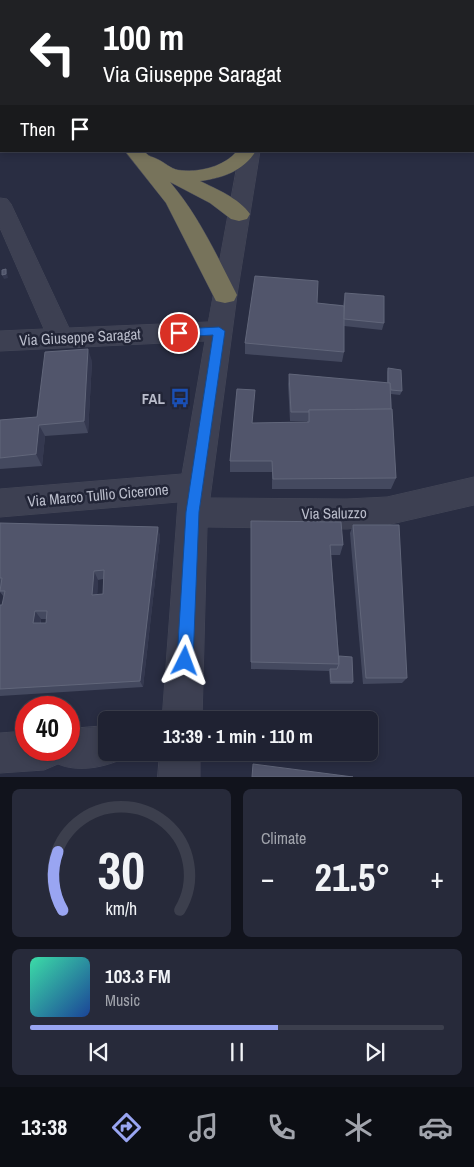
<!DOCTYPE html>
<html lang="en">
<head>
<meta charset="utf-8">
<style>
  body { margin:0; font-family:"Archivo Narrow",sans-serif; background:#272a3a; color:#f1f3f6; height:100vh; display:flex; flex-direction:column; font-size:19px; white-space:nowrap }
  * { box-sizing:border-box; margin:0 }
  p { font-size:16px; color:#a1a4ac }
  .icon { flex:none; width:28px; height:28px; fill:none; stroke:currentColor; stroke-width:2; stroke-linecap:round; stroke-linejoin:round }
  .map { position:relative; height:777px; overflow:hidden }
  .panel { display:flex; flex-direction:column; gap:12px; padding:12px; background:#11131c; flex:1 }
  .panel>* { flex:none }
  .banner { position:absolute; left:0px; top:0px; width:475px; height:152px; box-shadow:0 2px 8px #0003,0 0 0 1px #3c3f4d; background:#202124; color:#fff; overflow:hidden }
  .speed { position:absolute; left:15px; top:696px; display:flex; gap:10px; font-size:25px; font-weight:700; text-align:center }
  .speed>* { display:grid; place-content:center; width:65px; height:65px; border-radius:50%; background:#1f2232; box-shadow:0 2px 8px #0003,0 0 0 1px #3c3f4d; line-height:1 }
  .speed .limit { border:8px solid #d22; background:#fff; color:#111 }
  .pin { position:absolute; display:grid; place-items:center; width:42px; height:42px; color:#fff; margin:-21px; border:2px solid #fff; border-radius:50%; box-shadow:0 1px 5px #0007 }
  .me { position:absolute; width:55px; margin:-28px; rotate:3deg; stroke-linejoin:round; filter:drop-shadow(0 0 4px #0008) }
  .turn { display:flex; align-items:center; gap:18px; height:105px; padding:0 20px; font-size:22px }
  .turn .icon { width:65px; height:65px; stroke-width:2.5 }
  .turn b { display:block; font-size:35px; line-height:42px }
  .then { display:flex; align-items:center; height:48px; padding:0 20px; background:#0003; gap:10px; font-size:19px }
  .big { font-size:38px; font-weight:800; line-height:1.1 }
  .panel .tile { flex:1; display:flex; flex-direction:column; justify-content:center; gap:8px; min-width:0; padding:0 18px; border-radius:8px; background:#272a3a }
  .panel .dial { align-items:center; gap:0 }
  .dial svg { height:130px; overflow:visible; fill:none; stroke:#3c3f4d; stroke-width:7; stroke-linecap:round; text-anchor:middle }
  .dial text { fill:#f1f3f6; stroke:none }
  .song { display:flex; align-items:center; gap:15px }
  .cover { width:60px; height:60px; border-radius:8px; background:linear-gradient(135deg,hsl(160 70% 55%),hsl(220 70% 35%)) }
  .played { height:5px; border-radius:2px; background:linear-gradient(90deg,#99a5f2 60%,#3c3f4d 60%) }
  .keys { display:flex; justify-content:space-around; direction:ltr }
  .heat { display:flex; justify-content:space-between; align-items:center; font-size:28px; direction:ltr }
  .panel .tiles { flex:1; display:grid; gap:12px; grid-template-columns:1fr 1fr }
  .tile:last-child { grid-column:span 2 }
  .trip { position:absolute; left:98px; top:711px; width:280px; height:50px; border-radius:8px; background:#1f2232; box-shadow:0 2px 8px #0003,0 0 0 1px #3c3f4d; font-weight:800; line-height:50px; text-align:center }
  .tabs { display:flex; height:80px; justify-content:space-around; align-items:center; background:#0c0e14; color:#a1a4ac }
  .tabs .icon { width:35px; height:35px }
  .tabs .current { color:#99a5f2 }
  .tabs b { font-size:22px; color:#f1f3f6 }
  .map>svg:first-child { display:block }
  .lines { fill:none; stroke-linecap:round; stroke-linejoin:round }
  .minor-casing { stroke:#444758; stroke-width:1 }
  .highway-casing { stroke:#454859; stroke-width:1 }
  .minor { fill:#3d4052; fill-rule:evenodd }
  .highway { fill:#77735b; fill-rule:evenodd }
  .wall { fill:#44495f; fill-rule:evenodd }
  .shaded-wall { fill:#34384f }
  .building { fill:#51556b; stroke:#61667a; fill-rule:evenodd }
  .route { fill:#1a73e8; stroke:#114b97 }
  .labels { text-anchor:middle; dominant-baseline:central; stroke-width:5; stroke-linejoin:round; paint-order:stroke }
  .street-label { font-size:15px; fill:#babdcb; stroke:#222537 }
  .poi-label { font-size:15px; font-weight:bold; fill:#babdcb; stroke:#222537; text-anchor:end }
</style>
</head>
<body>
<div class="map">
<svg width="474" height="777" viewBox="0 0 474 777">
  <rect width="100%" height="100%" fill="#292d42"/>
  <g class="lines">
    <defs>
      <g id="minor">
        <polygon points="196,0 210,0 211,1 197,1"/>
        <rect x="0" y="16" width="1" height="8"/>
        <polygon points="240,151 260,151 237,295 210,498 347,499 387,497 474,477 474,505 387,525 347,529 207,527 202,720 162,720 178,502 0,517 0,489 182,474 205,341 0,351 0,331 44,329 0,228 0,198 7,199 11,204 69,328 208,322"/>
        <path d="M 106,726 L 106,752 L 123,752 L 120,760 C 101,768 77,772 58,764 L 44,770 L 0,773 L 0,733 L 26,731 L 26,750 L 69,750 L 69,729 Z"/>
        <polygon points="160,752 200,752 200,777 158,777"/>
      </g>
      <g id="highway">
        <polygon points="281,0 297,0 298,1 282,1"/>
        <rect x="0" y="21" width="1" height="8"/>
        <rect x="0" y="56" width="1" height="11"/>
        <path d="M 125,151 L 144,151 C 149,157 151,156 157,159 C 164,162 171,169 178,170 C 198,173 224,167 237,151 L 256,151 C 243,171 223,178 200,181 C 216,189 239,198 250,214 L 247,219 L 239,221 L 231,219 L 210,203 L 170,182 C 199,216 217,256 237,295 L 234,301 L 225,303 L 216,301 L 166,203 Z"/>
      </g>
    </defs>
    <!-- minor casing -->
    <use href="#minor" class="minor-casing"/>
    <!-- highway casing -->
    <use href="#highway" class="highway-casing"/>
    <!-- minor -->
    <use href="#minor" class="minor"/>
    <!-- highway -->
    <use href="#highway" class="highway"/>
  </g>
  <!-- wall -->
  <g class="wall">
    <polygon points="345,293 384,323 382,330 344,326 344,352 342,362 245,354 245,343 317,303 343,305"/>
    <polygon points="92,361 88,433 45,436 42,466 0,469 0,420 37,417"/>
    <polygon points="388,368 402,391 400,395 391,394 396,478 391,489 272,489 272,472 230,472 230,461 254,402 252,423 307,422 307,421 290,421 288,384 289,374 387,383 387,372"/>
    <polygon points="251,521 343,545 340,555 331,555 339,656 353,682 352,684 330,684 329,671 251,669"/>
    <path d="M 0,523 L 158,527 L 160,537 L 143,687 L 0,696 L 0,605 L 2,605 L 4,597 L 0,592 ZM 103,579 L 103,594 L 97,595 L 98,580 ZM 41,619 L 46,619 L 46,623 L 41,623 Z"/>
    <polygon points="353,525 407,678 402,683 363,684 350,533"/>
  </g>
  <!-- shaded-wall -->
  <g class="shaded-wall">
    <polygon points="6,269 8,278 4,279 2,275"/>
    <polygon points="88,349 92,361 88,433 84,421"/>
    <polygon points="39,425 45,436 42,466 36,454"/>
    <polygon points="158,527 160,537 143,687 140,681"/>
    <polygon points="94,571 98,580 97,603 92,595"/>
    <polygon points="35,611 41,619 39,631 33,623"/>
  </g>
  <!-- building -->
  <g class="building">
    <polygon points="6,269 6,274 2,275 2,270"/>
    <polygon points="255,276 318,281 317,303 344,306 344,352 245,343"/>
    <polygon points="345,293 384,296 384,323 344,319"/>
    <polygon points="88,349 84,421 39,425 36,454 0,458 0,420 37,417 45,352"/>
    <polygon points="388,368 401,370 402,391 391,390 390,383 388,383"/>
    <polygon points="289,374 390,383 391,409 309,410 309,412 291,412"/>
    <polygon points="237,389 255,390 252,423 309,422 309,410 392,409 396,478 273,479 272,461 230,461"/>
    <polygon points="251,521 341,522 343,545 330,545 339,664 251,662"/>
    <path d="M 0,523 L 158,527 L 140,681 L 0,689 L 0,605 L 2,605 L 5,591 L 0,591 L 2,578 L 0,578 ZM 104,570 L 103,594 L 92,595 L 94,571 ZM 35,611 L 47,611 L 46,623 L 33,623 Z"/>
    <polygon points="353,525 399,525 407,678 366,678"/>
    <polygon points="339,656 352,657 353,682 331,682 330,669 337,669 339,664"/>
    <polygon points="253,764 353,777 252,777"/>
  </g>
  <!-- route -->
  <polygon class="route" points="219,327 225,331 199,512 193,661 190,666 185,669 180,666 177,661 186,512 213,335 179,337 174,333 179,329"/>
  <!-- icons -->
  <defs>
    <symbol id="bus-bare" viewBox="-9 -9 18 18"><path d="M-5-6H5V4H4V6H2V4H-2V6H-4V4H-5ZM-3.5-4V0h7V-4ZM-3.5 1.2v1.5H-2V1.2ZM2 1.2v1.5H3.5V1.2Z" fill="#1a4fb4" stroke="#222537" stroke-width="2.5" paint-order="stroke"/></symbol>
  </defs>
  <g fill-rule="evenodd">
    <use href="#bus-bare" x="166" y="384" width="28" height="28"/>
  </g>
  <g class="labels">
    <!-- street labels -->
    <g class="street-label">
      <text transform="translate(80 337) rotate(-3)">Via Giuseppe Saragat</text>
      <text transform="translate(98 495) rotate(-5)">Via Marco Tullio Cicerone</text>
      <text transform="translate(334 513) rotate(-1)">Via Saluzzo</text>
    </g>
    <!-- poi labels -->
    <g class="poi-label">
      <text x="165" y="398">FAL</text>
    </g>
  </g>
</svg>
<div class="speed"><div class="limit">40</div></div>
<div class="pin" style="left:179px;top:333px;background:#d93025"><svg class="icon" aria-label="arrive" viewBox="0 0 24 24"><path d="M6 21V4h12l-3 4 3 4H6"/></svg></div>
<svg class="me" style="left:185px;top:661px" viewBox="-20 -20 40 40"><path d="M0-17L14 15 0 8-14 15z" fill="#1a73e8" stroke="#fff" stroke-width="4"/></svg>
<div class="trip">13:39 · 1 min · 110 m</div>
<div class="banner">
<div class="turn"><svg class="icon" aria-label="left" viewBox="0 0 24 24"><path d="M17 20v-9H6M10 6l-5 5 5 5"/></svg><div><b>100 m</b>Via Giuseppe Saragat</div></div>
<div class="then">Then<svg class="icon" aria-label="arrive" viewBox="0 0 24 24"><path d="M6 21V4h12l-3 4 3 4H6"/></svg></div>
</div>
</div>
<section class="panel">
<div class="tiles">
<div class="tile dial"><svg viewBox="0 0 100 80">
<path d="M14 69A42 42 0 1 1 86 69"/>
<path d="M14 69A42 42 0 0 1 11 33" stroke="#99a5f2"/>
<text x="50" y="56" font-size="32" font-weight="700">30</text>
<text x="50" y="72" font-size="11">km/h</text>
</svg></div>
<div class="tile"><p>Climate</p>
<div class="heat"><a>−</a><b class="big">21.5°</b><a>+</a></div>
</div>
<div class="tile">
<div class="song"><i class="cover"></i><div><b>103.3 FM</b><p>Music</p></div></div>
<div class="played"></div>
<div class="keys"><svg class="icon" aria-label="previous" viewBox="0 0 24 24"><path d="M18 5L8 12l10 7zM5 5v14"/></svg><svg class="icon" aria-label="pause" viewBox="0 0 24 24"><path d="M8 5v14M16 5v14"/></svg><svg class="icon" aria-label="next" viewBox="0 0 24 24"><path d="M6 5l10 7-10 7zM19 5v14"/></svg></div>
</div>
</div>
</section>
<nav class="tabs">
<b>13:38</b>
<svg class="icon current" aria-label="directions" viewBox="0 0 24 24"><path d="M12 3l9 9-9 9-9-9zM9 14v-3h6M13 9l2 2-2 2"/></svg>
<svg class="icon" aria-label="music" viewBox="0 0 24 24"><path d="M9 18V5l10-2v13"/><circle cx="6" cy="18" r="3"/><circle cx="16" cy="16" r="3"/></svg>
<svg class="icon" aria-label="phone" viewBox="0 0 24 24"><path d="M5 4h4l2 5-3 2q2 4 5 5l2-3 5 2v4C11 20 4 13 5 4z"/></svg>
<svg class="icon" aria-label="climate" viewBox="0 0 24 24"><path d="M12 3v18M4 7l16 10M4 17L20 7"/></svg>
<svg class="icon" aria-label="car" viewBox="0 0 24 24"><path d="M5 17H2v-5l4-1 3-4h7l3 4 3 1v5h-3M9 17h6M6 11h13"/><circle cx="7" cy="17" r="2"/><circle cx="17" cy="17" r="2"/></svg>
</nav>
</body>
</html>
